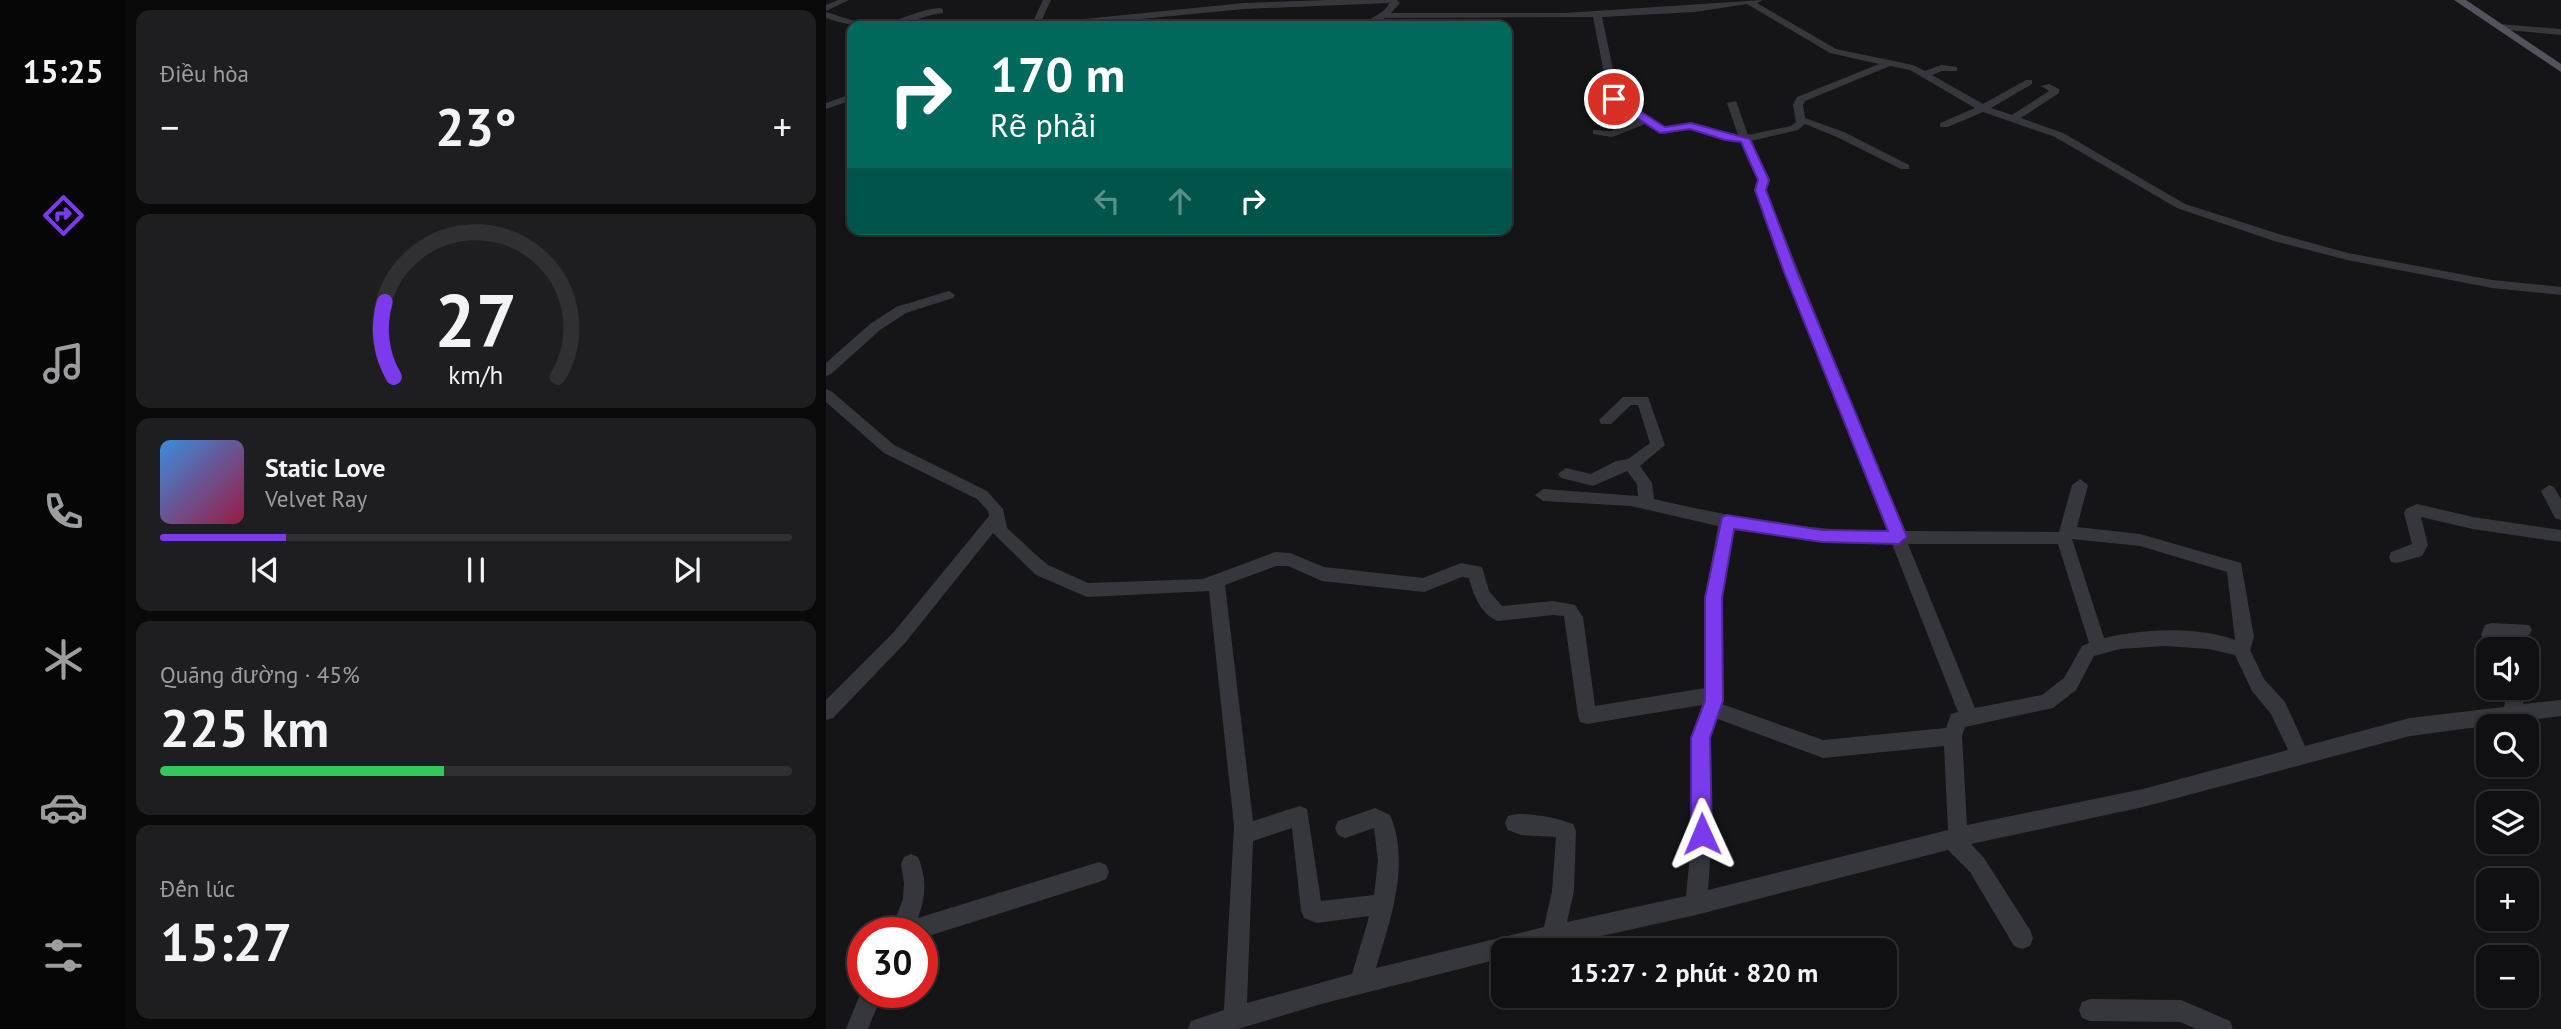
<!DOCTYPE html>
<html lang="vi">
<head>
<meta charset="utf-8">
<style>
  body { margin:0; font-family:"PT Sans",sans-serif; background:#1e1e20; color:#f1f3f6; height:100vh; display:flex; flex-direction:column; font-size:26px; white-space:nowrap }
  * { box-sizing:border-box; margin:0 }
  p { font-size:23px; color:#9c9d9f }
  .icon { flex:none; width:38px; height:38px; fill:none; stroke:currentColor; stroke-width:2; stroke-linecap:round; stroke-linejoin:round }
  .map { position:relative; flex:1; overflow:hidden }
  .sheet { display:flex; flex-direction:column; gap:10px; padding:10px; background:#09090a; width:700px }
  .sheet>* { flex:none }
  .banner { position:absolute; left:21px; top:21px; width:665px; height:214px; border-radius:14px; box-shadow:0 2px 5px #0004,0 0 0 2px #303032; background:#00695c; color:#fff; overflow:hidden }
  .tools { position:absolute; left:1650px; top:637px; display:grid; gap:14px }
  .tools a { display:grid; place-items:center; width:63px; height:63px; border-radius:14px; background:#101012; box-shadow:0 2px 5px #0004,0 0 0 2px #303032; font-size:35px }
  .speed { position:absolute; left:21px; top:917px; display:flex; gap:14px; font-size:35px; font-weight:700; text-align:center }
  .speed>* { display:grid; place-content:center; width:91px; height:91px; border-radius:50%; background:#101012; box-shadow:0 2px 5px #0004,0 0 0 2px #303032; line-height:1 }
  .speed .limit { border:10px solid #d22; background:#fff; color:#111 }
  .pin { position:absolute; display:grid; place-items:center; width:60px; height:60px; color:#fff; margin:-30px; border:4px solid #fff; border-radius:50%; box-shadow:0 2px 7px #0007 }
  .me { position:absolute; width:77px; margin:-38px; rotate:359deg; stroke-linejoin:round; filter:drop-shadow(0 0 5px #0008) }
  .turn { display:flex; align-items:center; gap:24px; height:147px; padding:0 28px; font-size:32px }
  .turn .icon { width:91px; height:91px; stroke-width:2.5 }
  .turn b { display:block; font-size:49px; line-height:60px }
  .lanes { display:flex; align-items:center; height:66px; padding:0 28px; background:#0003; justify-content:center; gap:35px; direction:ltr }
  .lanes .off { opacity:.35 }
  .big { font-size:52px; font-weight:800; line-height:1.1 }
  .sheet .tile { flex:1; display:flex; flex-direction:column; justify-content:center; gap:10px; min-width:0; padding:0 24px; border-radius:14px; background:#1e1e20 }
  .sheet .dial { align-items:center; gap:0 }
  .dial svg { height:182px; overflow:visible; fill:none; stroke:#303032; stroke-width:7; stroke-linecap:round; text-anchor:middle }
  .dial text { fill:#f1f3f6; stroke:none }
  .song { display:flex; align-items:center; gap:21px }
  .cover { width:84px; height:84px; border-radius:10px; background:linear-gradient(135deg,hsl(210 70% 55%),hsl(340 70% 35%)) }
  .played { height:7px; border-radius:4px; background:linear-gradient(90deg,#7c3aed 20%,#303032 20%) }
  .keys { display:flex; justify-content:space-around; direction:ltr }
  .heat { display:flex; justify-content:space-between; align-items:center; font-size:38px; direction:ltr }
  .charge { height:10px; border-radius:5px; background:linear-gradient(90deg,#34c759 45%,#303032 0) }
  .trip { position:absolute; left:665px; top:938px; width:406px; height:70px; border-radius:14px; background:#101012; box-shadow:0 2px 5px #0004,0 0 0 2px #303032; font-weight:800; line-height:70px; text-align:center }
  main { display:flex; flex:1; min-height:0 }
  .tab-bar { display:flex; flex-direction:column; width:126px; justify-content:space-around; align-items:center; background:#060607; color:#9c9d9f }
  .tab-bar .icon { width:49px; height:49px }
  .tab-bar .on { color:#7c3aed }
  .tab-bar b { font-size:32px; color:#f1f3f6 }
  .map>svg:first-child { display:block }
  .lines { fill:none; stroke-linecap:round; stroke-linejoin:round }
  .minor { fill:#36373d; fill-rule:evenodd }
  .major { fill:#52535c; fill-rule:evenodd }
  .route { fill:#7c3aed; stroke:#51269a; stroke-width:2 }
</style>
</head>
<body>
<main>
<nav class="tab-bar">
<b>15:25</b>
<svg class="icon on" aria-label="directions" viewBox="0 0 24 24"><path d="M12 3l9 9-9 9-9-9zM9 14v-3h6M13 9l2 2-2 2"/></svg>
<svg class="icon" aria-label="music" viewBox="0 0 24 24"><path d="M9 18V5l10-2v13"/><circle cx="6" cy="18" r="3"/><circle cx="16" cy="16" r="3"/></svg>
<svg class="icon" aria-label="phone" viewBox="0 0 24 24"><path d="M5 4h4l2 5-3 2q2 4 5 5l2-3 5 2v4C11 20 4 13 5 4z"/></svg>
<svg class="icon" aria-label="climate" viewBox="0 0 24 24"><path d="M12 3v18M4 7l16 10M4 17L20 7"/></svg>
<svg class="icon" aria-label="car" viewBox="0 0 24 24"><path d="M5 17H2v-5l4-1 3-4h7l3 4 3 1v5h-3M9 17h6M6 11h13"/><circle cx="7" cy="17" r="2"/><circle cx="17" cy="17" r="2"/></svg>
<svg class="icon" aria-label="filters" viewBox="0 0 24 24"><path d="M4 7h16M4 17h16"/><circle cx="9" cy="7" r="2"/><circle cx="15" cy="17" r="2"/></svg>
</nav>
<section class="sheet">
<div class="tile"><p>Điều hòa</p>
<div class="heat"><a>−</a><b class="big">23°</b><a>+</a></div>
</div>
<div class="tile dial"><svg viewBox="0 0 100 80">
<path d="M14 69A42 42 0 1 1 86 69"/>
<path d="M14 69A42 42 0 0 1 10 36" stroke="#7c3aed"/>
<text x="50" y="56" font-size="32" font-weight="700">27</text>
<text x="50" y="72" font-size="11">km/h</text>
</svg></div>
<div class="tile">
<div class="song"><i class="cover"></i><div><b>Static Love</b><p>Velvet Ray</p></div></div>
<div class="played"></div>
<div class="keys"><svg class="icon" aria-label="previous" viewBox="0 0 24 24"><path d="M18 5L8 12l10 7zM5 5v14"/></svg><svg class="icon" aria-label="pause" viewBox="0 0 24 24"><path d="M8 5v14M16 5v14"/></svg><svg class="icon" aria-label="next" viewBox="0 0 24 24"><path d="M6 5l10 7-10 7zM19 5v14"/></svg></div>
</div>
<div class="tile"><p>Quãng đường · 45%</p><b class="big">225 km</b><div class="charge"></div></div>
<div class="tile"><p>Đến lúc</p><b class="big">15:27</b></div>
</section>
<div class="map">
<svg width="1735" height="1029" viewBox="0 0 1735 1029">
  <rect width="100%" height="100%" fill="#151518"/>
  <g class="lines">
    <!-- minor -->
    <g class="minor">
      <polygon points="12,0 23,0 0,11 0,5"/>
      <polygon points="217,0 225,0 213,26 205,26"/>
      <path d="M 502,0 L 571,0 L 574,3 L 565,13 L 738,13 L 937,0 L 931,3 L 1010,49 L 1087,65 L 1099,71 L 1115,65 L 1131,67 L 1131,71 L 1116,71 L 1106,75 L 1157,104 L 1200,80 L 1206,80 L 1206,84 L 1165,108 L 1186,115 L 1223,91 L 1215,86 L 1223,84 L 1233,89 L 1233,93 L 1195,118 L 1237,133 L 1359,204 L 1456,235 L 1522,253 L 1666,280 L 1735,287 L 1735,295 L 1666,288 L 1521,260 L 1448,241 L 1351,208 L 1229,137 L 1157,112 L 1122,127 L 1114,127 L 1114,123 L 1149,108 L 1084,70 L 1064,66 L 979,101 L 977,105 L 979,118 L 1018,132 L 1083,165 L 1083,169 L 1075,169 L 1011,137 L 979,124 L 972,130 L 925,141 L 944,180 L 940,190 L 1077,531 L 1233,532 L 1246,485 L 1254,479 L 1262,485 L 1251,527 L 1314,534 L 1415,563 L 1428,637 L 1424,650 L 1438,679 L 1459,702 L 1479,746 L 1584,718 L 1678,707 L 1680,697 L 1677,688 L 1695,688 L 1698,697 L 1697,704 L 1735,700 L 1735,716 L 1584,736 L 1317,807 L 1145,844 L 1158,858 L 1204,930 L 1207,938 L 1204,946 L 1196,949 L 1188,946 L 1144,872 L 1122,850 L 870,915 L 713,950 L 677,950 L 677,958 L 495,1004 L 412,1029 L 362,1029 L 365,1021 L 398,1010 L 408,826 L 383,591 L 261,597 L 210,575 L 167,533 L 79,643 L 7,718 L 0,720 L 0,700 L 67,633 L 163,516 L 162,511 L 151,499 L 58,453 L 0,402 L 0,389 L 5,391 L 68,445 L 161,491 L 177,509 L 181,528 L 208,553 L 222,565 L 262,583 L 377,579 L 449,552 L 464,553 L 498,567 L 597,578 L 635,563 L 656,567 L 663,591 L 676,606 L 727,601 L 749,605 L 757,617 L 769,706 L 879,688 L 879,599 L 892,526 L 805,506 L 717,501 L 709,495 L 717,489 L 812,496 L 811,484 L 801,471 L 767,486 L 735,478 L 732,474 L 740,468 L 765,474 L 790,461 L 802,459 L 824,443 L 812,405 L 805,405 L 785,424 L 775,424 L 773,420 L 797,397 L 822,397 L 839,445 L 814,466 L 826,483 L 828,499 C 905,517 982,531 1061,531 L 928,190 L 932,180 L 915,142 L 895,139 L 864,129 L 838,134 L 819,124 L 786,137 L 767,134 L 767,130 L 785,131 L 812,119 L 783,99 L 767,17 L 559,18 L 546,26 L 538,26 C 545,16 560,13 563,3 L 418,9 L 242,26 L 214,26 L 218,23 L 418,3 ZM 921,4 L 1004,53 L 1053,64 L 971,97 L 967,105 L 970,122 L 965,126 L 922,135 L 910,101 L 901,103 L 912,135 L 865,123 L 840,128 L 793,98 L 776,17 L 869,12 ZM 908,529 L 1010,543 L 1066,544 L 1132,712 L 1125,714 L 1120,728 L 997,740 L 896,704 L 895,599 ZM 1246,539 L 1314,546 L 1401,572 L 1409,640 C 1369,626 1319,629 1278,638 ZM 1082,544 L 1232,544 L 1263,643 L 1256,646 L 1238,678 L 1216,695 L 1149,708 ZM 450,566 L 462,566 L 496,581 L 598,592 L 636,577 L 643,578 C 647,594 655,615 672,621 L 727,615 L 738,616 L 752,716 L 754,722 L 761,724 L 876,705 L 865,738 L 866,833 L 860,896 L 741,922 L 748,891 L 750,831 L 747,824 C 732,818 696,810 682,816 L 679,823 L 682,830 L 695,835 L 730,837 L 726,891 L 718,927 L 550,968 C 564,920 585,864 564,815 L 549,808 L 512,821 L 509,828 L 512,835 L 519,838 L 548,828 L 552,861 L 548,895 L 495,901 L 481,809 L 474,806 L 427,821 L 399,585 ZM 1339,646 L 1383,649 L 1409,655 L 1426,691 L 1445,714 L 1462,750 L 1317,789 L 1141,825 L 1136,736 L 1139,727 L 1227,708 L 1250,690 L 1268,656 L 1294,649 ZM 889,718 L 997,758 L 1118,746 L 1122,830 L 882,890 L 886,833 L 883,738 ZM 466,828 L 475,910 L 478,918 L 491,923 L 543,916 L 541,924 L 526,974 L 421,1003 L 427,841 Z"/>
      <path d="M 114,8 L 117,9 L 117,13 C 100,15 85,22 67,26 C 45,30 21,25 0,18 L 0,12 C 18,17 36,26 54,23 C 75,21 93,9 114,8 Z"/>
      <polygon points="1673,24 1735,29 1735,35 1670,29 1670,25"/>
      <polygon points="26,94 26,100 0,109 0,103"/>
      <polygon points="123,291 129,295 127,298 80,313 54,330 5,374 0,376 0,363 44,324 70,307"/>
      <polygon points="1723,485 1728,487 1735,499 1735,520 1729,518 1715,491"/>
      <polygon points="1591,504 1647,517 1735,530 1735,542 1647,529 1595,517 1602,545 1596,556 1571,563 1565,562 1563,557 1565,552 1586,544 1578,513 1580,509"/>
      <polygon points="1665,623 1703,625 1706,630 1703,635 1675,637 1682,649 1664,649 1655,635 1659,625"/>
      <path d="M 85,854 L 92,857 C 101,878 100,897 92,918 L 273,862 L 280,865 L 283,872 L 280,879 L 273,882 L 96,938 L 96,933 L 64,933 L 77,899 L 78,883 L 75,864 L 78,857 Z"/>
      <polygon points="37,987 37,992 57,992 42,1029 20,1029"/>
      <polygon points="1264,999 1355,1000 1404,1021 1407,1029 1370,1029 1354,1022 1264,1021 1256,1018 1253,1010 1256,1002"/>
    </g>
    <!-- major -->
    <polygon class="major" points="1628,0 1640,0 1735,64 1735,72"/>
  </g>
  <!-- route -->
  <polygon class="route" points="785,97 792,97 839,127 865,123 924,139 943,180 940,190 971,272 1081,537 1073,544 996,542 908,529 896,598 897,701 884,738 886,834 883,841 876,844 868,841 865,834 865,738 879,701 879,598 896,517 901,515 996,530 1062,531 958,272 929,190 932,180 915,142 899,140 864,129 834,133 785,101"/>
</svg>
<div class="tools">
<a><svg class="icon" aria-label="sound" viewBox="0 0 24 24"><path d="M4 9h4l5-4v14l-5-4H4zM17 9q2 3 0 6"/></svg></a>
<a><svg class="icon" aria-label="search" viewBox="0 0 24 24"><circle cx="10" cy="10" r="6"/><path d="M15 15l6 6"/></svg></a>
<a><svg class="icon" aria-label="layers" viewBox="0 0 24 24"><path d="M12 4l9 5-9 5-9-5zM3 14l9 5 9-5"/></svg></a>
<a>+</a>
<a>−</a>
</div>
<div class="speed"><div class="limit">30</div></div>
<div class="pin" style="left:788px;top:99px;background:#d93025"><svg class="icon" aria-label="arrive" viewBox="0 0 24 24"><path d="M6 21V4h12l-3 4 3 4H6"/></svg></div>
<svg class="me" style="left:876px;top:834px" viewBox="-20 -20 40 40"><path d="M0-17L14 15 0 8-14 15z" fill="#7c3aed" stroke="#fff" stroke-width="4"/></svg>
<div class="trip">15:27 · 2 phút · 820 m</div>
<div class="banner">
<div class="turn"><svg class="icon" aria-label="right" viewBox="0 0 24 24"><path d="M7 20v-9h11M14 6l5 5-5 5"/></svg><div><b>170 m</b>Rẽ phải</div></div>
<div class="lanes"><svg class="icon off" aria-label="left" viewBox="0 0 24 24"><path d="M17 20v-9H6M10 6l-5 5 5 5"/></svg><svg class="icon off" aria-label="ahead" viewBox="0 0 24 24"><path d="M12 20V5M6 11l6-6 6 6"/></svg><svg class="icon" aria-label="right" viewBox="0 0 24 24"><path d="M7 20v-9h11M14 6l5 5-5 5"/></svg></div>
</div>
</div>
</main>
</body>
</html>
